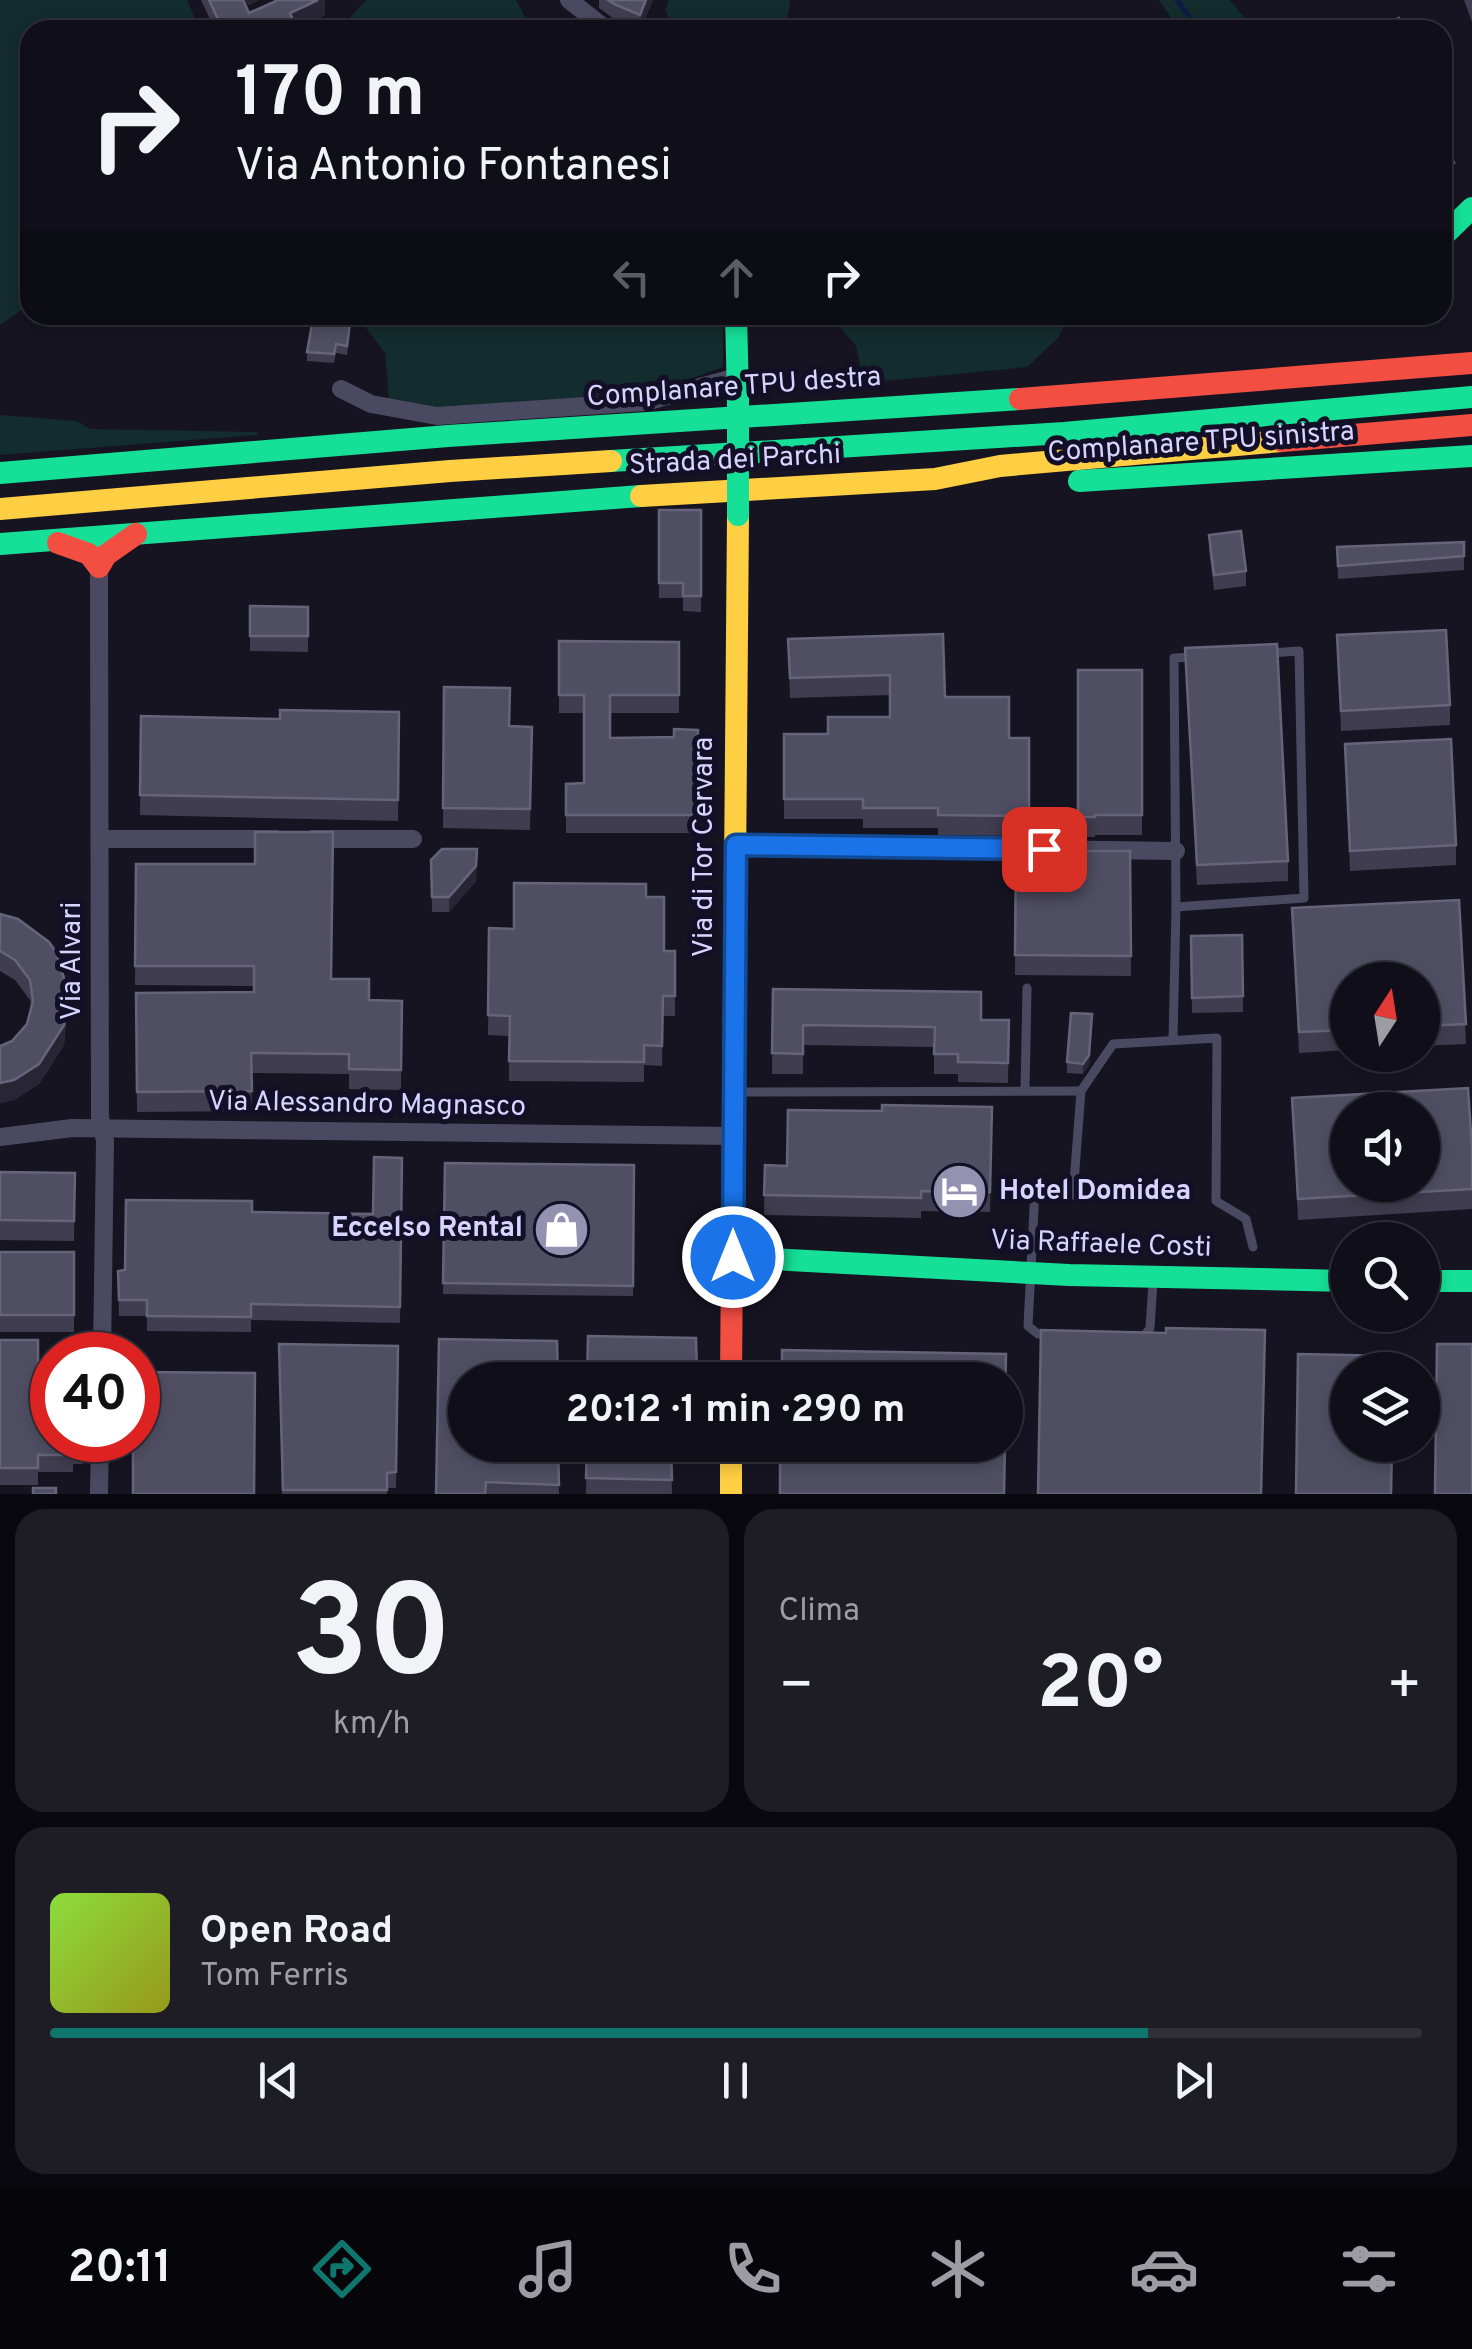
<!DOCTYPE html>
<html lang="it">
<head>
<meta charset="utf-8">
<style>
  body { margin:0; font-family:Overpass,sans-serif; background:#1e1d26; color:#f1f3f6; height:100vh; display:flex; flex-direction:column; font-size:38px; white-space:nowrap }
  * { box-sizing:border-box; margin:0 }
  p { font-size:32px; color:#9c9ca2 }
  .icon { flex:none; width:55px; height:55px; fill:none; stroke:currentColor; stroke-width:2; stroke-linecap:round; stroke-linejoin:round }
  .map { position:relative; height:1494px; overflow:hidden }
  .details { display:flex; flex-direction:column; gap:15px; padding:15px; background:#09080e; flex:1 }
  .details>* { flex:none }
  .banner { position:absolute; left:20px; top:20px; width:1432px; height:305px; border-radius:30px; box-shadow:0 5px 15px #0003,0 0 0 2px #302f38; background:#100f19; color:#f1f3f6; overflow:hidden }
  .needle { width:65px; rotate:12deg }
  .controls { position:absolute; left:1330px; top:962px; display:grid; gap:20px }
  .controls a { display:grid; place-items:center; width:110px; height:110px; border-radius:50%; background:#100f19; box-shadow:0 5px 15px #0003,0 0 0 2px #302f38; font-size:50px }
  .speed { position:absolute; left:30px; top:1332px; display:flex; gap:20px; font-size:50px; font-weight:700; text-align:center }
  .speed>* { display:grid; place-content:center; width:130px; height:130px; border-radius:50%; background:#100f19; box-shadow:0 5px 15px #0003,0 0 0 2px #302f38; line-height:1 }
  .speed .limit { border:15px solid #d22; background:#fff; color:#111 }
  .pin { position:absolute; display:grid; place-items:center; width:85px; height:85px; color:#fff; margin:-42px; border-radius:20px; box-shadow:0 5px 15px #0006 }
  .me { position:absolute; width:110px; margin:-55px; rotate:0deg; stroke-linejoin:round; filter:drop-shadow(0 0 8px #0008) }
  .turn { display:flex; align-items:center; gap:35px; height:210px; padding:0 50px; font-size:45px }
  .turn .icon { width:130px; height:130px; stroke-width:2.5 }
  .turn b { display:block; font-size:70px; line-height:85px }
  .lanes { display:flex; align-items:center; height:95px; padding:0 50px; background:#0003; justify-content:center; gap:50px; direction:ltr }
  .lanes .off { opacity:.35 }
  .big { font-size:75px; font-weight:700; line-height:1.1 }
  .details .tile { flex:1; display:flex; flex-direction:column; justify-content:center; gap:15px; min-width:0; padding:0 35px; border-radius:30px; background:#1e1d26 }
  .details .dial { align-items:center; gap:0 }
  .dial b { font-size:130px; line-height:1 }
  .song { display:flex; align-items:center; gap:30px }
  .cover { width:120px; height:120px; border-radius:15px; background:linear-gradient(135deg,hsl(90 70% 55%),hsl(60 70% 35%)) }
  .played { height:10px; border-radius:5px; background:linear-gradient(90deg,#0f766e 80%,#302f38 80%) }
  .keys { display:flex; justify-content:space-around; direction:ltr }
  .heat { display:flex; justify-content:space-between; align-items:center; font-size:55px; direction:ltr }
  .details .tiles { flex:1; display:grid; gap:15px; grid-template-columns:1fr 1fr }
  .tile:last-child { grid-column:span 2 }
  .trip { position:absolute; left:448px; top:1362px; width:575px; height:100px; border-radius:50px; background:#100f19; box-shadow:0 5px 15px #0003,0 0 0 2px #302f38; font-weight:700; line-height:100px; text-align:center }
  .dock { display:flex; height:160px; justify-content:space-around; align-items:center; background:#06060a; color:#9c9ca2 }
  .dock .icon { width:70px; height:70px }
  .dock .on { color:#0f766e }
  .dock b { font-size:45px; color:#f1f3f6 }
  .map>svg:first-child { display:block }
  .green { fill:#132c2d }
  .lines { fill:none; stroke-linecap:round; stroke-linejoin:round }
  .stream { stroke:#0b1e41; stroke-width:5 }
  .lane { stroke:#4a4962; stroke-width:9 }
  .street { stroke:#4a4962; stroke-width:18 }
  .fast { stroke:#16e098; stroke-width:22 }
  .slow { stroke:#ffcf43; stroke-width:22 }
  .jam { stroke:#f24e42; stroke-width:22 }
  .fast-bridge { stroke:#16e098; stroke-width:22 }
  .wall { fill:#403d50 }
  .shaded-wall { fill:#282635 }
  .building { fill:#504e63; stroke:#66637b; stroke-width:2.5; fill-rule:evenodd }
  .route-casing { stroke:#114b97; stroke-width:25 }
  .route { stroke:#1a73e8; stroke-width:18 }
  .labels { text-anchor:middle; dominant-baseline:central; stroke-width:10; stroke-linejoin:round; paint-order:stroke }
  .street-label { font-size:28px; fill:#d9d4ff; stroke:#130f26 }
  .poi-label { font-size:28px; font-weight:bold; fill:#d9d4ff; stroke:#130f26; text-anchor:start }
</style>
</head>
<body>
<div class="map">
<svg width="1472" height="1494" viewBox="0 0 1472 1494">
  <rect width="100%" height="100%" fill="#161421"/>
  <!-- green -->
  <g class="green">
    <polygon points="0,0 187,0 200,30 30,30 30,304 0,325"/>
    <polygon points="366,0 516,0 528,23 546,30 346,30 348,20"/>
    <polygon points="669,0 790,0 786,30 676,30 665,11"/>
    <polygon points="1159,0 1230,0 1254,30 1179,30"/>
    <polygon points="298,315 723,315 723,367 684,381 574,399 434,408 389,398 385,353 363,324"/>
    <polygon points="829,315 1068,315 1059,337 1027,367 864,383 856,346"/>
    <polygon points="0,415 77,421 90,429 257,432 257,435 0,455"/>
  </g>
  <g class="lines">
    <!-- stream -->
    <polyline class="stream" points="1177,0 1199,30"/>
    <!-- lane -->
    <g class="lane">
      <polyline points="1176,907 1304,898 1299,651 1270,653"/>
      <polyline points="1173,1040 1176,907 1174,658 1194,657"/>
      <polyline points="1025,1091 1027,988"/>
      <polyline points="736,1092 1081,1091"/>
      <polyline points="1053,1335 1038,1334 1028,1326 1035,1189 1073,1195 1081,1091 1113,1044 1217,1038 1216,1201 1246,1219 1253,1247"/>
      <polyline points="1143,1338 1150,1328 1153,1282"/>
    </g>
    <!-- street -->
    <g class="street">
      <polyline points="569,0 607,30"/>
      <polyline points="341,389 371,404 437,416 645,402 737,377"/>
      <polyline points="99,567 100,1118 105,1141 102,1355"/>
      <polyline points="102,839 276,839"/>
      <polyline points="312,839 413,839"/>
      <polyline points="736,845 1176,851"/>
      <polyline points="0,1137 72,1128 733,1136"/>
      <polyline points="99,1494 100,1440"/>
    </g>
    <!-- fast -->
    <g class="fast">
      <polyline points="1442,237 1472,208"/>
      <polyline points="736,315 738,397"/>
      <polyline points="611,461 1064,433 1472,397"/>
      <polyline points="0,473 448,436 1020,399"/>
      <polyline points="1079,481 1472,456"/>
      <polyline points="0,544 641,496"/>
      <polyline points="733,1257 1069,1275 1348,1281"/>
      <polyline points="1422,1281 1472,1281"/>
    </g>
    <!-- slow -->
    <g class="slow">
      <polyline points="641,496 935,479 1000,466 1282,441"/>
      <polyline points="0,509 450,471 611,461"/>
      <polyline points="735,871 738,515"/>
      <polyline points="731,1445 731,1494"/>
    </g>
    <!-- jam -->
    <g class="jam">
      <polyline points="1020,399 1472,363"/>
      <polyline points="1282,441 1472,425"/>
      <polyline points="58,543 89,554 99,567 106,555 136,534"/>
      <polyline points="731,1380 735,871"/>
    </g>
    <!-- fast-bridge -->
    <polyline class="fast-bridge" points="738,397 738,515"/>
  </g>
  <!-- wall -->
  <g class="wall">
    <polygon points="201,0 259,0 246,6 249,13 325,0 325,15 296,30 215,30"/>
    <polygon points="599,0 653,0 640,30 614,19 599,8"/>
    <polygon points="1464,0 1472,0 1472,22"/>
    <polygon points="350,333 347,355 336,353 334,363 307,361 307,352"/>
    <polygon points="659,510 701,510 701,612 683,611 683,598 659,598"/>
    <polygon points="1209,535 1246,571 1246,586 1214,590 1209,550"/>
    <polygon points="1464,542 1464,570 1338,579 1337,547"/>
    <polygon points="250,606 308,607 308,652 250,651"/>
    <polygon points="943,634 945,697 1009,738 1029,738 1029,836 938,835 938,828 863,828 863,819 784,819 784,734 828,734 890,717 890,695 790,698 788,639"/>
    <polygon points="1337,635 1450,705 1450,725 1341,731"/>
    <polygon points="559,641 679,642 679,713 610,713 610,738 674,737 698,730 696,833 566,833 566,784 584,783 584,713 559,713"/>
    <polygon points="1185,648 1288,861 1288,881 1197,885"/>
    <polygon points="1078,670 1142,670 1142,835 1095,835 1095,837 1078,837"/>
    <polygon points="444,687 509,726 532,727 530,830 443,828"/>
    <polygon points="399,712 398,821 140,815 141,716 280,719"/>
    <polygon points="1345,744 1456,845 1456,865 1350,871"/>
    <polygon points="1016,841 1042,851 1130,851 1131,976 1015,975"/>
    <polygon points="477,849 476,881 449,912 432,912 431,860"/>
    <polygon points="136,864 369,1000 402,1001 401,1090 349,1089 349,1074 251,1073 252,1111 137,1112 136,993 254,992 254,986 135,985"/>
    <polygon points="646,897 664,951 675,951 675,1016 663,1016 662,1066 644,1065 644,1082 509,1081 509,1036 488,1035 489,928 514,929"/>
    <polygon points="1459,900 1466,1044 1422,1046 1422,980 1348,980 1348,1050 1299,1053 1292,908"/>
    <polygon points="0,914 67,1008 64,1045 39,1084 14,1100 0,1103 0,1046 12,1041 27,1024 31,1009 30,1000 15,980 0,971"/>
    <polygon points="1242,935 1243,1012 1192,1013 1191,936"/>
    <polygon points="773,989 981,1020 1009,1020 1008,1083 958,1082 958,1074 934,1074 934,1047 803,1045 803,1074 772,1074"/>
    <polygon points="1092,1024 1089,1065 1083,1074 1067,1073 1067,1062"/>
    <polygon points="1292,1098 1472,1148 1472,1209 1298,1220"/>
    <polygon points="992,1107 990,1212 921,1211 921,1218 764,1215 765,1165 787,1166 882,1111"/>
    <polygon points="402,1158 400,1323 251,1320 251,1332 147,1331 147,1316 119,1316 118,1271 125,1270 252,1212 373,1214"/>
    <polygon points="445,1163 634,1165 633,1296 443,1294"/>
    <polygon points="0,1172 75,1173 74,1241 0,1240"/>
    <rect x="0" y="1252" width="74" height="80"/>
    <polygon points="696,1338 697,1380 587,1380"/>
    <polygon points="0,1340 38,1392 83,1440 83,1464 73,1464 73,1472 38,1472 38,1485 0,1485"/>
    <polygon points="279,1344 398,1346 396,1488 387,1488 387,1494 282,1494"/>
    <polygon points="558,1445 559,1494 436,1494"/>
    <polygon points="587,1445 671,1445 672,1494 586,1494"/>
  </g>
  <!-- shaded-wall -->
  <g class="shaded-wall">
    <polygon points="239,0 259,0 239,9"/>
    <polygon points="318,0 325,0 325,15 296,30 290,30 290,13"/>
    <polygon points="646,0 653,0 640,30 640,15"/>
    <polygon points="1454,163 1454,183 1442,187 1442,167"/>
    <polygon points="476,866 476,881 449,912 449,897"/>
    <polygon points="67,988 64,1045 39,1084 14,1100 0,1103 0,1083"/>
    <polygon points="1092,1024 1089,1065 1083,1074 1083,1064"/>
  </g>
  <!-- building -->
  <g class="building">
    <polygon points="209,0 243,0 249,13 278,0 318,0 290,13 296,27 290,30 223,30"/>
    <polygon points="608,0 646,0 640,15 614,4"/>
    <polygon points="1399,18 1404,30 1366,30"/>
    <polygon points="1442,133 1454,163 1442,167"/>
    <polygon points="322,319 350,323 347,346 336,344 334,354 307,352 312,324 321,326"/>
    <polygon points="659,510 701,510 701,596 683,596 683,583 659,583"/>
    <polygon points="1241,531 1246,571 1214,575 1209,535"/>
    <polygon points="1464,542 1464,556 1338,566 1337,547"/>
    <polygon points="250,606 308,607 308,636 250,636"/>
    <polygon points="1446,630 1450,705 1341,711 1337,635"/>
    <polygon points="943,634 945,697 1009,697 1009,738 1029,738 1029,816 938,815 938,808 863,808 863,799 784,799 784,734 828,734 828,717 890,717 890,675 790,678 788,639"/>
    <polygon points="559,641 679,642 679,695 610,695 610,738 674,737 674,729 698,730 696,815 566,815 566,784 584,783 584,695 559,695"/>
    <polygon points="1277,644 1288,861 1197,865 1185,648"/>
    <polygon points="1078,670 1142,670 1142,815 1095,815 1095,817 1078,817"/>
    <polygon points="444,687 510,688 509,726 532,727 530,809 443,808"/>
    <polygon points="280,710 399,712 398,800 140,795 141,716 280,719"/>
    <polygon points="1451,739 1456,845 1350,851 1345,744"/>
    <polygon points="255,832 333,832 331,979 369,979 369,1000 402,1001 401,1070 349,1069 349,1054 251,1053 252,1091 137,1092 136,993 254,992 254,966 135,966 136,864 255,864"/>
    <polygon points="1016,841 1042,842 1042,851 1130,851 1131,956 1015,955"/>
    <polygon points="442,849 477,849 476,866 449,897 432,897 431,860"/>
    <polygon points="514,883 646,884 646,897 664,897 664,951 675,951 675,996 663,996 662,1046 644,1045 644,1062 509,1061 510,1016 488,1015 489,928 514,929"/>
    <polygon points="1459,900 1466,1024 1422,1026 1422,980 1348,980 1348,1030 1299,1032 1292,908"/>
    <polygon points="0,914 18,919 49,942 56,952 67,988 64,1025 39,1064 14,1080 0,1083 0,1046 12,1041 27,1024 33,1001 30,980 15,960 0,951"/>
    <polygon points="1242,935 1243,996 1192,998 1191,936"/>
    <polygon points="773,989 981,992 981,1020 1009,1020 1008,1063 958,1062 958,1054 934,1054 935,1027 803,1025 803,1054 772,1053"/>
    <polygon points="1071,1013 1092,1014 1089,1055 1083,1064 1067,1062"/>
    <path d="M 1468,1088 L 1472,1148 L 1472,1189 L 1298,1199 L 1292,1098 ZM 1348,1110 L 1422,1110 L 1422,1185 L 1348,1185 Z"/>
    <polygon points="882,1105 992,1107 990,1192 921,1191 921,1198 764,1195 765,1165 787,1166 788,1110 882,1111"/>
    <polygon points="374,1157 402,1158 400,1307 251,1304 251,1317 147,1316 147,1300 119,1300 118,1271 125,1270 126,1200 252,1201 252,1212 373,1214"/>
    <polygon points="445,1163 634,1165 633,1286 443,1283"/>
    <polygon points="0,1172 75,1173 74,1221 0,1220"/>
    <rect x="0" y="1252" width="74" height="63"/>
    <polygon points="1166,1328 1265,1330 1261,1494 1038,1494 1041,1330 1166,1333"/>
    <polygon points="588,1336 696,1338 697,1371 670,1370 670,1380 587,1380"/>
    <polygon points="439,1339 557,1341 558,1380 465,1380 465,1445 558,1445 559,1485 486,1482 485,1494 436,1494"/>
    <polygon points="0,1340 38,1340 38,1392 52,1392 52,1440 83,1440 83,1447 73,1447 73,1455 38,1455 38,1468 0,1468"/>
    <polygon points="279,1344 398,1346 396,1472 387,1473 387,1490 283,1490"/>
    <polygon points="1437,1344 1472,1344 1472,1494 1435,1494"/>
    <polygon points="782,1350 1006,1354 1005,1415 1005,1380 782,1380"/>
    <polygon points="1298,1354 1394,1356 1394,1370 1348,1370 1348,1445 1392,1445 1391,1494 1296,1494"/>
    <polygon points="138,1372 255,1373 254,1494 133,1494 133,1440 138,1440"/>
    <polygon points="587,1445 671,1445 672,1480 586,1478"/>
    <polygon points="780,1445 1005,1445 1004,1494 780,1494"/>
    <rect x="33" y="1488" width="23" height="6"/>
  </g>
  <g class="lines">
    <defs>
      <polyline id="route" points="733,1257 736,845 1044,849"/>
    </defs>
    <!-- route casing -->
    <use href="#route" class="route-casing"/>
    <!-- route -->
    <use href="#route" class="route"/>
  </g>
  <!-- icons -->
  <defs>
    <symbol id="hotel-disc" viewBox="-11 -11 22 22"><circle r="9.5" fill="#9591b1" stroke="#130f26"/><path d="M-6-4.5h1.5V1H6V5H4.5V3h-9V5H-6ZM-4 0a1.8 1.8 0 1 1 3.6 0ZM.5 0V-2.5h3Q6-2.5 6 0Z" fill="#fff"/></symbol>
    <symbol id="shop-disc" viewBox="-11 -11 22 22"><circle r="9.5" fill="#9591b1" stroke="#130f26"/><path d="M-5-2.5h2.3a2.7 3.5 0 0 1 5.4 0H5L5.5 6h-11ZM-1.5-2.5h3a1.5 2.3 0 0 0-3 0Z" fill="#fff"/></symbol>
  </defs>
  <g fill-rule="evenodd">
    <use href="#hotel-disc" x="928" y="1160" width="63" height="63"/>
    <use href="#shop-disc" x="530" y="1198" width="63" height="63"/>
  </g>
  <g class="labels">
    <!-- street labels -->
    <g class="street-label">
      <text transform="translate(734 388) rotate(-4)">Complanare TPU destra</text>
      <text transform="translate(1201 443) rotate(-4)">Complanare TPU sinistra</text>
      <text transform="translate(735 461) rotate(-3)">Strada dei Parchi</text>
      <text transform="translate(705 847) rotate(-90)">Via di Tor Cervara</text>
      <text transform="translate(73 961) rotate(-90)">Via Alvari</text>
      <text transform="translate(367 1105) rotate(1)">Via Alessandro Magnasco</text>
      <text transform="translate(1101 1245) rotate(2)">Via Raffaele Costi</text>
    </g>
    <!-- poi labels -->
    <g class="poi-label">
      <text x="999" y="1192">Hotel Domidea</text>
      <text x="523" y="1229" text-anchor="end">Eccelso Rental</text>
    </g>
  </g>
</svg>
<div class="controls">
<a><svg class="needle" viewBox="-14 -14 28 28"><path d="M0-13l5 13h-10z" fill="#e53935"/><path d="M0 13l5-13h-10z" fill="#9c9ca2"/></svg></a>
<a><svg class="icon" aria-label="sound" viewBox="0 0 24 24"><path d="M4 9h4l5-4v14l-5-4H4zM17 9q2 3 0 6"/></svg></a>
<a><svg class="icon" aria-label="search" viewBox="0 0 24 24"><circle cx="10" cy="10" r="6"/><path d="M15 15l6 6"/></svg></a>
<a><svg class="icon" aria-label="layers" viewBox="0 0 24 24"><path d="M12 4l9 5-9 5-9-5zM3 14l9 5 9-5"/></svg></a>
</div>
<div class="speed"><div class="limit">40</div></div>
<div class="pin" style="left:1044px;top:849px;background:#d93025"><svg class="icon" aria-label="arrive" viewBox="0 0 24 24"><path d="M6 21V4h12l-3 4 3 4H6"/></svg></div>
<svg class="me" style="left:733px;top:1257px" viewBox="-20 -20 40 40"><circle r="17" fill="#1a73e8" stroke="#fff" stroke-width="3"/><path d="M0-11L8 9 0 5-8 9z" fill="#fff"/></svg>
<div class="trip">20:12 · 1 min · 290 m</div>
<div class="banner">
<div class="turn"><svg class="icon" aria-label="right" viewBox="0 0 24 24"><path d="M7 20v-9h11M14 6l5 5-5 5"/></svg><div><b>170 m</b>Via Antonio Fontanesi</div></div>
<div class="lanes"><svg class="icon off" aria-label="left" viewBox="0 0 24 24"><path d="M17 20v-9H6M10 6l-5 5 5 5"/></svg><svg class="icon off" aria-label="ahead" viewBox="0 0 24 24"><path d="M12 20V5M6 11l6-6 6 6"/></svg><svg class="icon" aria-label="right" viewBox="0 0 24 24"><path d="M7 20v-9h11M14 6l5 5-5 5"/></svg></div>
</div>
</div>
<section class="details">
<div class="tiles">
<div class="tile dial"><b>30</b><p>km/h</p></div>
<div class="tile"><p>Clima</p>
<div class="heat"><a>−</a><b class="big">20°</b><a>+</a></div>
</div>
<div class="tile">
<div class="song"><i class="cover"></i><div><b>Open Road</b><p>Tom Ferris</p></div></div>
<div class="played"></div>
<div class="keys"><svg class="icon" aria-label="previous" viewBox="0 0 24 24"><path d="M18 5L8 12l10 7zM5 5v14"/></svg><svg class="icon" aria-label="pause" viewBox="0 0 24 24"><path d="M8 5v14M16 5v14"/></svg><svg class="icon" aria-label="next" viewBox="0 0 24 24"><path d="M6 5l10 7-10 7zM19 5v14"/></svg></div>
</div>
</div>
</section>
<nav class="dock">
<b>20:11</b>
<svg class="icon on" aria-label="directions" viewBox="0 0 24 24"><path d="M12 3l9 9-9 9-9-9zM9 14v-3h6M13 9l2 2-2 2"/></svg>
<svg class="icon" aria-label="music" viewBox="0 0 24 24"><path d="M9 18V5l10-2v13"/><circle cx="6" cy="18" r="3"/><circle cx="16" cy="16" r="3"/></svg>
<svg class="icon" aria-label="phone" viewBox="0 0 24 24"><path d="M5 4h4l2 5-3 2q2 4 5 5l2-3 5 2v4C11 20 4 13 5 4z"/></svg>
<svg class="icon" aria-label="climate" viewBox="0 0 24 24"><path d="M12 3v18M4 7l16 10M4 17L20 7"/></svg>
<svg class="icon" aria-label="car" viewBox="0 0 24 24"><path d="M5 17H2v-5l4-1 3-4h7l3 4 3 1v5h-3M9 17h6M6 11h13"/><circle cx="7" cy="17" r="2"/><circle cx="17" cy="17" r="2"/></svg>
<svg class="icon" aria-label="filters" viewBox="0 0 24 24"><path d="M4 7h16M4 17h16"/><circle cx="9" cy="7" r="2"/><circle cx="15" cy="17" r="2"/></svg>
</nav>
</body>
</html>
